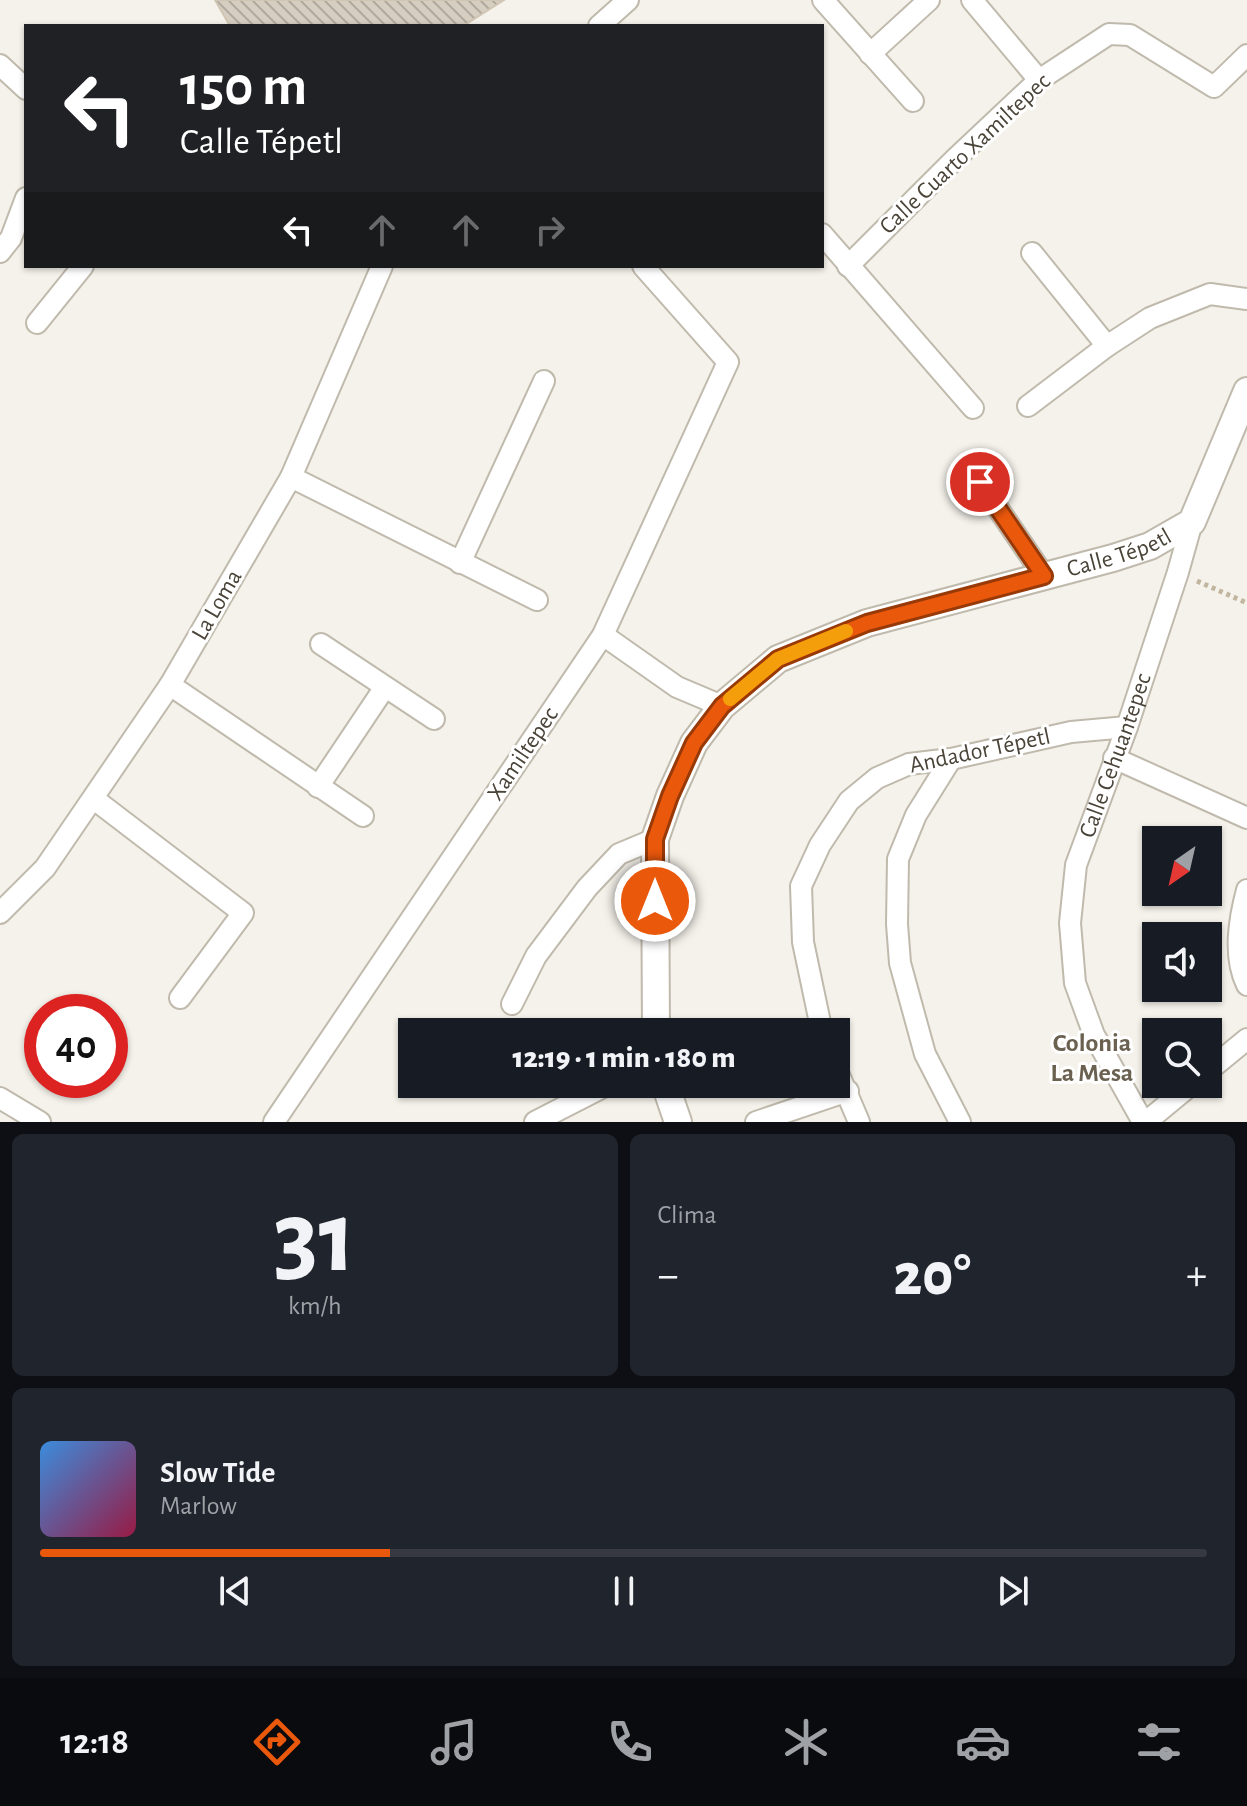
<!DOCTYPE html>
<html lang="es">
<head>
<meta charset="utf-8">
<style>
  body { margin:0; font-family:"Alegreya Sans",sans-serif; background:#20242c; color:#f1f3f6; height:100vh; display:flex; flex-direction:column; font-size:30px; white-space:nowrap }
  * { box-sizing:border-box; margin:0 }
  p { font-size:26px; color:#9ea1a6 }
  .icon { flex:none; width:44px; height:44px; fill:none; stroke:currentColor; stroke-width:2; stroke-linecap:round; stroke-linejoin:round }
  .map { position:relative; height:1122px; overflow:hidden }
  .sheet { display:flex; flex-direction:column; gap:12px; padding:12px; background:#0d0f14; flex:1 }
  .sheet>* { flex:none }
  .banner { position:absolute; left:24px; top:24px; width:800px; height:244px; border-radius:0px; box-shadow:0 2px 6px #0004; background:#202124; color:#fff; overflow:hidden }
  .needle { width:52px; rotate:214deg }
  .fabs { position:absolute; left:1142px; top:826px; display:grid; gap:16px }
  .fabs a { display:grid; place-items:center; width:80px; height:80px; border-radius:0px; background:#171b24; box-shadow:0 2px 6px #0004; font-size:40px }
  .speed { position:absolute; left:24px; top:994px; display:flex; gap:16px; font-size:40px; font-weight:700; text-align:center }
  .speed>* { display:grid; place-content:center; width:104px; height:104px; border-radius:50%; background:#171b24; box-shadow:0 2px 6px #0004; line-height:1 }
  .speed .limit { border:12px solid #d22; background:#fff; color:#111 }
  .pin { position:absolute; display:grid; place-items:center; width:68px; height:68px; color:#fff; margin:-34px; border:4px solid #fff; border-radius:50%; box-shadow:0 2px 8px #0007 }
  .me { position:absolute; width:88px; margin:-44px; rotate:0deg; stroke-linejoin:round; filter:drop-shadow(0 0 6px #0008) }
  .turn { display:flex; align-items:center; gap:28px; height:168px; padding:0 24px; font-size:36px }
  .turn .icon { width:104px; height:104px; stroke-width:2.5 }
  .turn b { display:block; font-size:56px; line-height:68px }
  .lanes { display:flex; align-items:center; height:76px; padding:0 24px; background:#0003; justify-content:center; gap:40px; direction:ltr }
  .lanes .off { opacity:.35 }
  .big { font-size:60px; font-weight:800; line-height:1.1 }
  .sheet .tile { flex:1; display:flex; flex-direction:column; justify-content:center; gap:12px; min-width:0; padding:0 28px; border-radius:12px; background:#20242c }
  .sheet .dial { align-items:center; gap:0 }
  .dial b { font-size:104px; line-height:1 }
  .song { display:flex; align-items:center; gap:24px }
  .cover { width:96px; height:96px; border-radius:12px; background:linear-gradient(135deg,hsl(210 70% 55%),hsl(340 70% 35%)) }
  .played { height:8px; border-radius:4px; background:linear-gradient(90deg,#ea580c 30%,#363941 30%) }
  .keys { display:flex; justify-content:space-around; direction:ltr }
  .heat { display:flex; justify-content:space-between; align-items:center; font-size:44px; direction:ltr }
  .sheet .tiles { flex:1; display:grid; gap:12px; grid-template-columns:1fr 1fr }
  .tile:last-child { grid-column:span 2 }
  .trip { position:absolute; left:398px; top:1018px; width:452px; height:80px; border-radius:0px; background:#171b24; box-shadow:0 2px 6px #0004; font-weight:800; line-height:80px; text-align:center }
  .tabs { display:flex; height:128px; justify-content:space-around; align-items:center; background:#090b0e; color:#9ea1a6 }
  .tabs .icon { width:56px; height:56px }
  .tabs .selected { color:#ea580c }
  .tabs b { font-size:36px; color:#f1f3f6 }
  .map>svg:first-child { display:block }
  .building { fill:url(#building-back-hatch); stroke:#d1c6b3; stroke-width:2 }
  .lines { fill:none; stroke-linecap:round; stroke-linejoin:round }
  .minor-casing { stroke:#c0baad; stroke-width:24 }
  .tertiary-casing { stroke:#c0baad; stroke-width:30 }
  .path { stroke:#c2b69f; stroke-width:5; stroke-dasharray:4 4; stroke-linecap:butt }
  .minor { stroke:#fff; stroke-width:20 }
  .tertiary { stroke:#fff; stroke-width:26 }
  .route-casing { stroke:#983908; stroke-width:20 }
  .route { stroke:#ea580c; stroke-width:14 }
  .slow { stroke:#f59e0b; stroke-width:14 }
  .labels { text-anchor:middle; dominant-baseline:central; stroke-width:6; stroke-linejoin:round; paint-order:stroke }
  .street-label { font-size:24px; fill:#494338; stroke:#fff }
  .neighbourhood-label { font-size:26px; font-weight:bold; fill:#6b6150; stroke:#fff }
</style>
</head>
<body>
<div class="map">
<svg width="1247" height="1122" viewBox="0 0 1247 1122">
  <defs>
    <pattern id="building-back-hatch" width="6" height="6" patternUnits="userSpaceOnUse" patternTransform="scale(2)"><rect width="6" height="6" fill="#d6cec0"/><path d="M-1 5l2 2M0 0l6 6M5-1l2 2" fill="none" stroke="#b0a99d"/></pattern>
  </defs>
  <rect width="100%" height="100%" fill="#f5f2eb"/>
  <!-- building -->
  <polygon class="building" points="215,0 504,0 463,26 230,26"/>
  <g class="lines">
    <defs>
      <g id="minor">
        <polyline points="823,0 913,101"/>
        <polyline points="972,0 1039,80"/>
        <polyline points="599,26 628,0"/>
        <polyline points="870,54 929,0"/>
        <polyline points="0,65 26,89"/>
        <polyline points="822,234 973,408"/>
        <polyline points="0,252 11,238 26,198"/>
        <polyline points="1032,253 1107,346"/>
        <polyline points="848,266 955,159 1039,80 1109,34 1130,35 1214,87 1247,55"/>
        <polyline points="37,323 83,266"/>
        <polyline points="1028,406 1107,346 1150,318 1210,294 1247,299"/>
        <polyline points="291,477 537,600"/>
        <polyline points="980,482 1044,576"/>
        <polyline points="460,563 544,381"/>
        <polyline points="603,635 677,687 722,706"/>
        <polyline points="321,644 434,719"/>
        <polyline points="170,685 363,816"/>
        <polyline points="1114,758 1247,818"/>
        <polyline points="951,759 916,815 898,859 897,924 900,963 925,1054 960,1122"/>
        <polyline points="318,787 385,687"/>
        <polyline points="94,799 243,913 180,998"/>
        <path d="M 1247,890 C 1239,920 1233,956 1247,985"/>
        <polyline points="0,913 45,868 170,685 291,477 382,266"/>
        <polyline points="512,1004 536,956 587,888 619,854 655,839"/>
        <polyline points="822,1032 803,942 801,886 820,845 849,801 877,778 909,764 951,759 1071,732 1127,727"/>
        <polyline points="836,1068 859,1122"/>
        <polyline points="1208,1071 1247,1039"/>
        <polyline points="0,1098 40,1122"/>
        <polyline points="274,1122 603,635 728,362 643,266"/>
        <polyline points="535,1122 609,1084"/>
        <polyline points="756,1122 848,1091"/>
        <path id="s1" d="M 1143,1122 L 1094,1035 L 1075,983 L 1070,923 L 1076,865 L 1127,727 L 1178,572 L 1192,522"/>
        <polyline points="1146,1122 1192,1084"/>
      </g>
      <g id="tertiary">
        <path id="s2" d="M 656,1032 L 655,839 L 670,796 L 694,743 L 722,706 L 778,659 L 867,623 L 1113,558 L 1150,546 L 1192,522 L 1247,391"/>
        <polyline points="665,1084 678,1122"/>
      </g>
    </defs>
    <!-- minor casing -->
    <use href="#minor" class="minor-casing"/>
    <!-- tertiary casing -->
    <use href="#tertiary" class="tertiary-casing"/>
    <!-- path -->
    <polyline class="path" points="1197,581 1247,603"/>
    <!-- minor -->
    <use href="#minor" class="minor"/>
    <!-- tertiary -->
    <use href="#tertiary" class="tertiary"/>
  </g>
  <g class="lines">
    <defs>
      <polyline id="route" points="655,901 655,839 670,796 694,743 722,706 778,659 867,623 1044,576 980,482"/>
    </defs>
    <!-- route casing -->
    <use href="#route" class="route-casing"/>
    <!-- route -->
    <use href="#route" class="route"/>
    <!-- slow -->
    <polyline class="slow" points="730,699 778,659 846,631"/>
  </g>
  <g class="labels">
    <!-- street labels -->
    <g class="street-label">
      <text transform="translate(965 154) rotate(-43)">Calle Cuarto Xamiltepec</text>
      <text stroke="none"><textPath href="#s2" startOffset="774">Calle Tépetl</textPath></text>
      <text transform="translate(217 605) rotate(-60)">La Loma</text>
      <text transform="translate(980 751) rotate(-12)">Andador Tépetl</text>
      <text transform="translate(523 754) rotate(-56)">Xamiltepec</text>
      <text stroke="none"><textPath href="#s1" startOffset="390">Calle Cehuantepec</textPath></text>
    </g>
    <!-- neighbourhood labels -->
    <g class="neighbourhood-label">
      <text x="1092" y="1043">Colonia<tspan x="1092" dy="30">La Mesa</tspan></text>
    </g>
  </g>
</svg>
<div class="fabs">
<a><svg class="needle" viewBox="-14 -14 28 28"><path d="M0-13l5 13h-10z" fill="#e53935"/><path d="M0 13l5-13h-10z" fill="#9ea1a6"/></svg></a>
<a><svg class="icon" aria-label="sound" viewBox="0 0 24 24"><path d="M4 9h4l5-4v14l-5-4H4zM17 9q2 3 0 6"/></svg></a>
<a><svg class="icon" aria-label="search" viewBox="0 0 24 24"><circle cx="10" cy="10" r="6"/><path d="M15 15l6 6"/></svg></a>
</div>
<div class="speed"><div class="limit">40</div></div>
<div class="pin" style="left:980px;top:482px;background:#d93025"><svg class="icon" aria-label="arrive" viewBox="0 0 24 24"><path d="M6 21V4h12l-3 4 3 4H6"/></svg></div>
<svg class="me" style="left:655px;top:901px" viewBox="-20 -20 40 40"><circle r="17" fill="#ea580c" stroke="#fff" stroke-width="3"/><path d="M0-11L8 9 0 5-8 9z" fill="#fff"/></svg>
<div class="trip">12:19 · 1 min · 180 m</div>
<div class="banner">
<div class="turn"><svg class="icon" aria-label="left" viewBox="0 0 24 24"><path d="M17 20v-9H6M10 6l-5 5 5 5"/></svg><div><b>150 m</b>Calle Tépetl</div></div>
<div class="lanes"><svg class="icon" aria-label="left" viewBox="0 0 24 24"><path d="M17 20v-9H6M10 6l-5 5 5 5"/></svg><svg class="icon off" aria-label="ahead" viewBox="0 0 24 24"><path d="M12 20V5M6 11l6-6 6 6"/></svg><svg class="icon off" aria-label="ahead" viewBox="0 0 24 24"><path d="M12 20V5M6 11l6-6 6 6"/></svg><svg class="icon off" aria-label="right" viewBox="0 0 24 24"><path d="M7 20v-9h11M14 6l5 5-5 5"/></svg></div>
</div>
</div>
<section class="sheet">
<div class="tiles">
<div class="tile dial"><b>31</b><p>km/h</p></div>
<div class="tile"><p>Clima</p>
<div class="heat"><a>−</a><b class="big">20°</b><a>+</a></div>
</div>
<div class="tile">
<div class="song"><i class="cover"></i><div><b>Slow Tide</b><p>Marlow</p></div></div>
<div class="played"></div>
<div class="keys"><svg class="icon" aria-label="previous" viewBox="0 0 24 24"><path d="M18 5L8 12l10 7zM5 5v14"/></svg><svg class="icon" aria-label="pause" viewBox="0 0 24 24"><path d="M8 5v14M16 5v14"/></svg><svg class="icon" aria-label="next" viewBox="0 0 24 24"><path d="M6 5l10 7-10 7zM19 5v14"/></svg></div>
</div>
</div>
</section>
<nav class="tabs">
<b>12:18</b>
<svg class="icon selected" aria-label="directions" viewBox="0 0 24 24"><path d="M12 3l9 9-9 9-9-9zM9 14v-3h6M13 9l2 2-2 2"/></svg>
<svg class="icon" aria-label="music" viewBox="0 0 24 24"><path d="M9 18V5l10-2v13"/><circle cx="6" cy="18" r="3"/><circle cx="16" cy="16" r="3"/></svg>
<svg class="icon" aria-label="phone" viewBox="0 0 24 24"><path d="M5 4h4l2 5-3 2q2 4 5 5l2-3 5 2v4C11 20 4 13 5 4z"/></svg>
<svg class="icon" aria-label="climate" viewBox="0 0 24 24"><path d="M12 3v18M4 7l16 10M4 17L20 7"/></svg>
<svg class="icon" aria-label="car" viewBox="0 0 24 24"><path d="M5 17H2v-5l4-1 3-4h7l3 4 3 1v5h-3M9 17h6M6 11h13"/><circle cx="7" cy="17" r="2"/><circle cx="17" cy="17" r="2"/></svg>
<svg class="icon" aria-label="filters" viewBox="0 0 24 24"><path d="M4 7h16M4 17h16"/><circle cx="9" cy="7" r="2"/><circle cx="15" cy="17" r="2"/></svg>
</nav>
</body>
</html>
